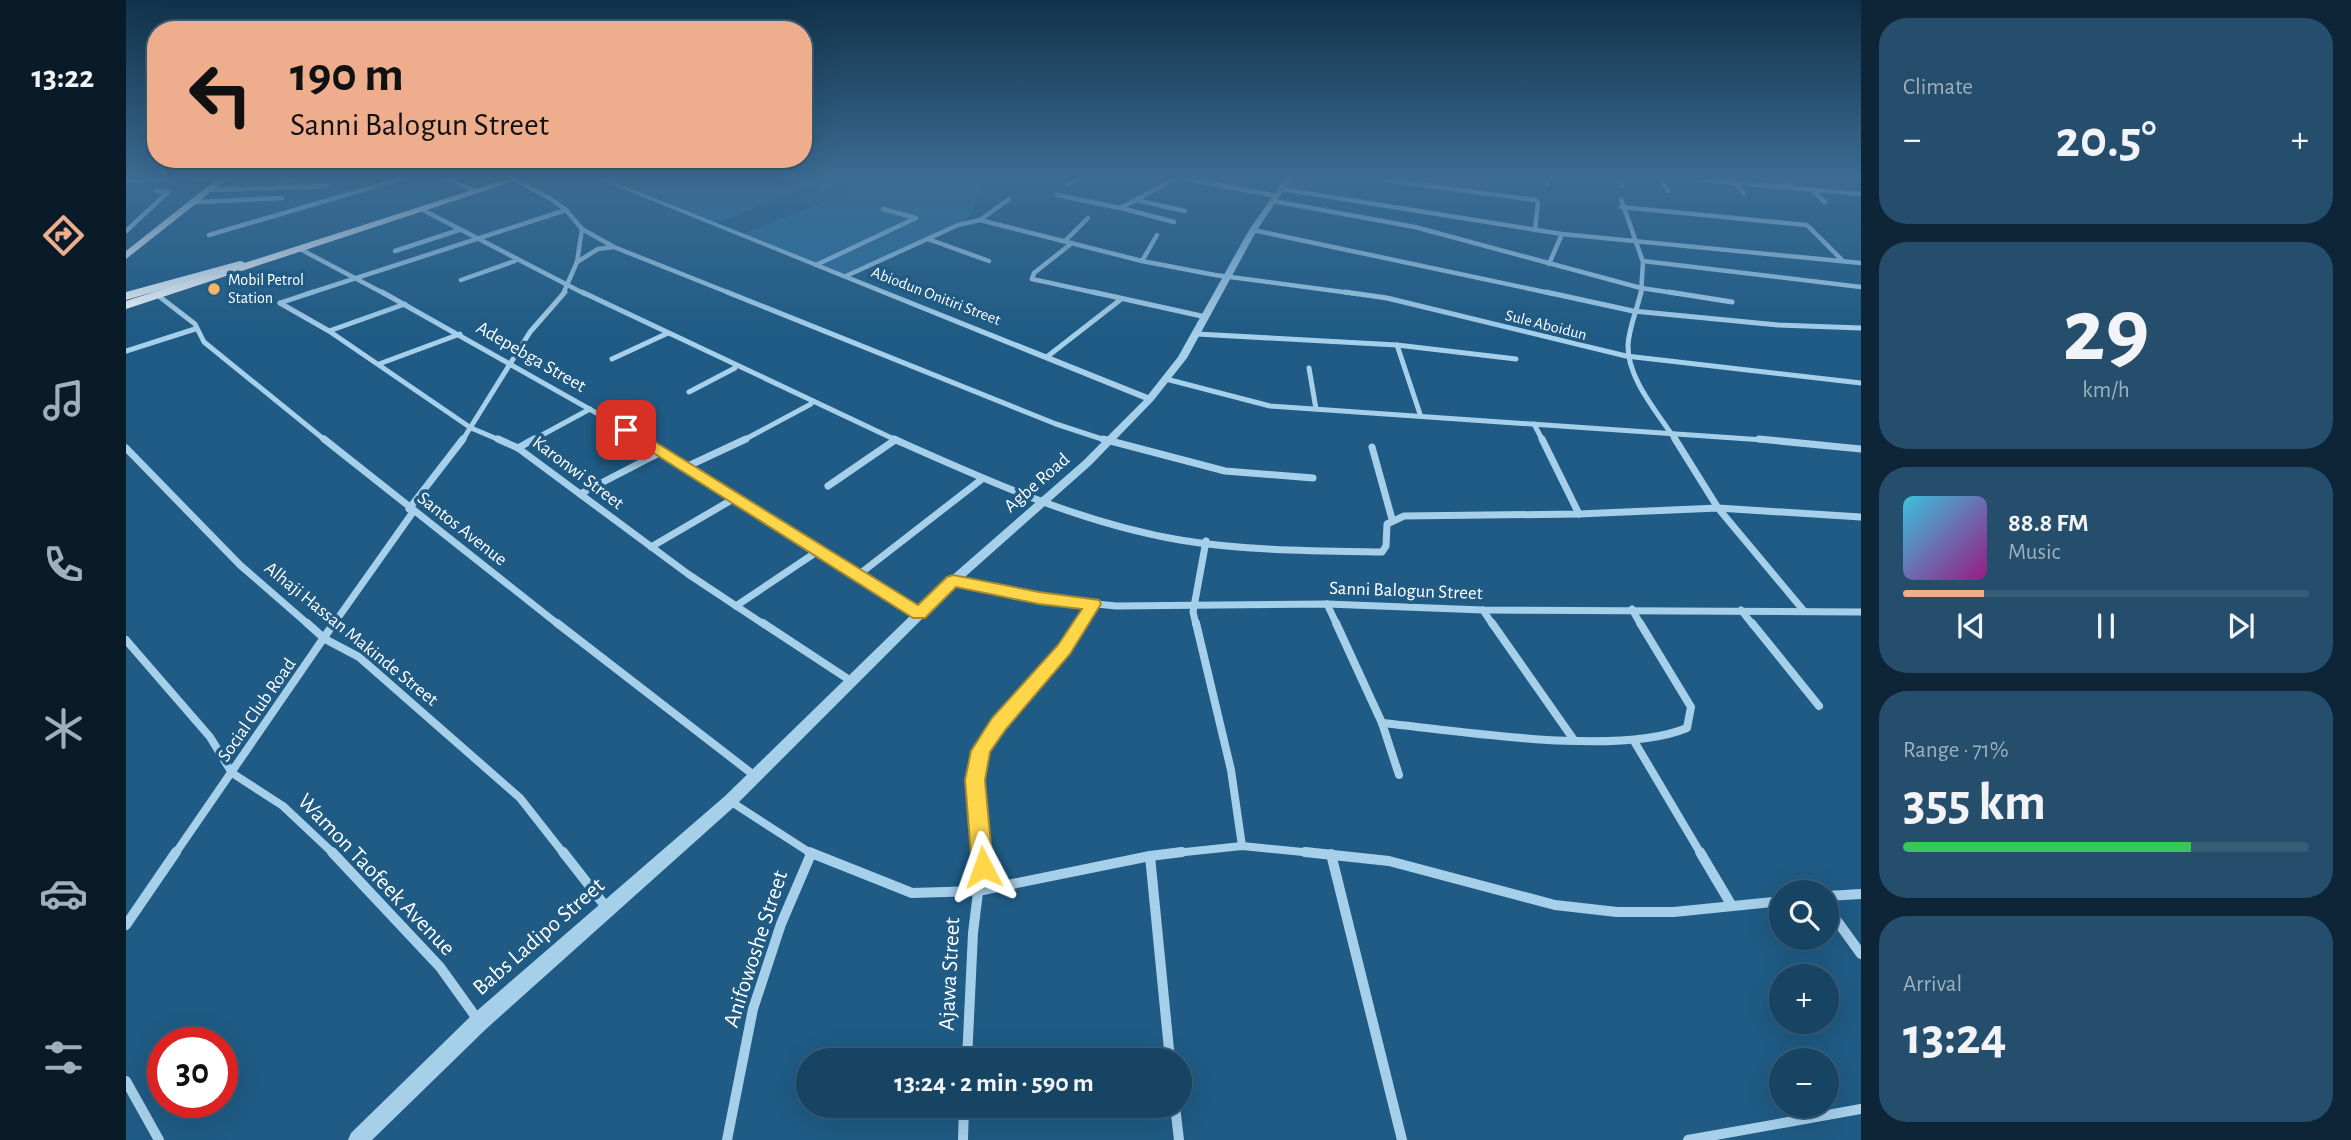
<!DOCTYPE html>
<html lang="en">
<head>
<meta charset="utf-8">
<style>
  body { margin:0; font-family:"Alegreya Sans",sans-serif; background:#244e6c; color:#f1f3f6; height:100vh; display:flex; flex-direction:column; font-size:26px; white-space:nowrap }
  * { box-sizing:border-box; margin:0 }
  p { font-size:23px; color:#9eb0be }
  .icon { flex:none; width:38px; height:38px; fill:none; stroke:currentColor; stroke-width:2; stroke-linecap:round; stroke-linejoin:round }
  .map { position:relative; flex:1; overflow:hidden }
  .side { display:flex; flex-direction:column; gap:18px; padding:18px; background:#0d2536; width:490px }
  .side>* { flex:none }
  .guide { position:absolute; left:21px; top:21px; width:665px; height:147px; border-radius:28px; box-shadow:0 7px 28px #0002,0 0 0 2px #365c78; background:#eead8d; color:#111; overflow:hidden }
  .buttons { position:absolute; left:1643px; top:880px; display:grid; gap:14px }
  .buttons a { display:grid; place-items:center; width:70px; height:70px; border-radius:50%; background:#174463; box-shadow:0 7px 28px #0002,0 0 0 2px #365c78; font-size:35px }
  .speed { position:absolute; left:21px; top:1027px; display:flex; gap:14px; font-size:35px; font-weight:700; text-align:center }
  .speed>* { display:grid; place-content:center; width:91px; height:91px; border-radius:50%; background:#174463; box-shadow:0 7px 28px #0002,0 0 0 2px #365c78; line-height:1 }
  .speed .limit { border:10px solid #d22; background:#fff; color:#111 }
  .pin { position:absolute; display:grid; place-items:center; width:60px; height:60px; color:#fff; margin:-30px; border-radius:14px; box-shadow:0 4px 10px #0006 }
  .me { position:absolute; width:77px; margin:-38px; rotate:356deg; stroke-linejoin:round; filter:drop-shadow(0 0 5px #0008) }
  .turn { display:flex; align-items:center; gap:24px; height:147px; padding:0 28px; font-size:32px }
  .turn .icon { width:91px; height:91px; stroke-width:2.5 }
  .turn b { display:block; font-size:49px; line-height:60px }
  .big { font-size:52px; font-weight:700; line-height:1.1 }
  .side .widget { flex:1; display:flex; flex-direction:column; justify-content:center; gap:10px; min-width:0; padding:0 24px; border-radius:28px; background:#244e6c }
  .side .dial { align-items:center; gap:0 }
  .dial b { font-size:91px; line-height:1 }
  .song { display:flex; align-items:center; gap:21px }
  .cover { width:84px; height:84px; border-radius:10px; background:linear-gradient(135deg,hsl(190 70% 55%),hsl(310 70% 35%)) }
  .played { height:7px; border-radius:4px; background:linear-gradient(90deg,#eead8d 20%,#365c78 20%) }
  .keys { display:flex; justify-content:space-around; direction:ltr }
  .heat { display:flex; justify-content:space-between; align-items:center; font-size:38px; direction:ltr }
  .charge { height:10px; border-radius:5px; background:linear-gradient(90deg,#34c759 71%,#365c78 0) }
  .trip { position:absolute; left:670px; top:1048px; width:396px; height:70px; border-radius:35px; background:#174463; box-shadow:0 7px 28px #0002,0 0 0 2px #365c78; font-weight:700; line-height:70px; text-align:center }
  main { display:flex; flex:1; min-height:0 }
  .dock { display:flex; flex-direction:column; width:126px; justify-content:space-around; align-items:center; background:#091b28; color:#9eb0be }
  .dock .icon { width:49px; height:49px }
  .dock .active { color:#eead8d }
  .dock b { font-size:32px; color:#f1f3f6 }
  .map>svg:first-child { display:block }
  .green { fill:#286f9c }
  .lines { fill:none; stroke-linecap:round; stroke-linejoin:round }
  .minor-far4 { stroke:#a6cfea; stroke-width:4.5 }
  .minor-far3 { stroke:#a6cfea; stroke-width:5 }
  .minor-far2 { stroke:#a6cfea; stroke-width:7 }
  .minor-far1 { stroke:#a6cfea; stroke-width:8 }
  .minor { stroke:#a6cfea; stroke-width:10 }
  .tertiary { fill:#a6cfea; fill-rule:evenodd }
  .primary { fill:#e9f5fe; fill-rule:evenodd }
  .trunk { fill:#f4fafe; fill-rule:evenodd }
  .route { fill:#ffd54a; stroke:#a68a30; stroke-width:2 }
  .poi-dot { fill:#f8b665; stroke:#1f5b84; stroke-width:2.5 }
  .labels { text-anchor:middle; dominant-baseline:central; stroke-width:7; stroke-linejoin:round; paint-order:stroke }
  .far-poi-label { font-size:16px; fill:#fff; stroke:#1f5b84; text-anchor:start }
  .far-street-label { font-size:16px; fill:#fff; stroke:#1f5b84 }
  .street-label { font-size:19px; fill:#fff; stroke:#1f5b84 }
  .near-street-label { font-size:23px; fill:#fff; stroke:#1f5b84 }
</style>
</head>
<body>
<main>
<nav class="dock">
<b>13:22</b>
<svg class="icon active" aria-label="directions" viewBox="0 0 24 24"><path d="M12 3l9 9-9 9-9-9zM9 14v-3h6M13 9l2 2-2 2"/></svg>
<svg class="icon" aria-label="music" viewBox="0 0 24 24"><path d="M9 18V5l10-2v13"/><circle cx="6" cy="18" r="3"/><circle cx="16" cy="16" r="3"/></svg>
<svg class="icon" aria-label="phone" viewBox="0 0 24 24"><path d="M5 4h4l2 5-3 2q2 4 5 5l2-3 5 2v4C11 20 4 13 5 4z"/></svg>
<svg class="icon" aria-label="climate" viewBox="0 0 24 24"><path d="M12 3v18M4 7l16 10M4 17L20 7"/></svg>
<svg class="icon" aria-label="car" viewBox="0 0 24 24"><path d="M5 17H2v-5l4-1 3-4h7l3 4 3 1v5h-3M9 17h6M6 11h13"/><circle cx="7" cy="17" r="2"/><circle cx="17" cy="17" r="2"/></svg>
<svg class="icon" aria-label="filters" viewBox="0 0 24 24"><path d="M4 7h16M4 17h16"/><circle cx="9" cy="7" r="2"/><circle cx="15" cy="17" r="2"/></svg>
</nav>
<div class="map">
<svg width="1735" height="1140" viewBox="0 0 1735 1140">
  <rect width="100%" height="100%" fill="#1f5b84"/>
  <!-- green -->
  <polygon class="green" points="463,176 863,176 842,218 723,275 616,234 726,191 710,187 698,192 682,186 589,224"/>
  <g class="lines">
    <!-- minor-far4 -->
    <g class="minor-far4">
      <polyline points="314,176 345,189"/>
      <polyline points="361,176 373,180"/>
      <polyline points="1043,176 1151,196"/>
      <polyline points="1229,176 1409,200 1412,202 1409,230"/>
      <polyline points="1419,176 1421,184"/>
      <polyline points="1491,176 1496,186"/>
      <polyline points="1528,176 1735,194"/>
      <polyline points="1532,176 1542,191"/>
      <polyline points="1658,176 1665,187"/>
      <polyline points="1050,178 1010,200 1059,211"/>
      <polyline points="387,179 425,199 440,210 456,229 488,247 606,294"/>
      <polyline points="0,181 99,177"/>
      <polyline points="1609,182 1618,194"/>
      <polyline points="941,184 957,176"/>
      <polyline points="154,186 168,176"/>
      <polyline points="1155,189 1436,234 1735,263"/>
      <polyline points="1685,189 1699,202"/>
      <polyline points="83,190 201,186"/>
      <polyline points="931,195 994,208 1010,200"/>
      <polyline points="1495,199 1517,262 1515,294"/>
      <polyline points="1147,201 1289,227 1515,288 1555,294"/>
      <polyline points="70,202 156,198"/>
      <polyline points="1495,207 1681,225 1717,261"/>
      <polyline points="995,208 1048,222"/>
      <polyline points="295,209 459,294"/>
      <polyline points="854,220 883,199"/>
      <polyline points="1127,230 1428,294"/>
      <polyline points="0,231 42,192 30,191"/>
      <polyline points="83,235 284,176"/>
      <polyline points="802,239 863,261"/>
      <polyline points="939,241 962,218"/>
      <polyline points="946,243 908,273 906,279 975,294"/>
      <polyline points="174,249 259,294"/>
      <polyline points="269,251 333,230"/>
      <polyline points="1016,261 1031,235"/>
      <polyline points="1517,261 1735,287"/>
      <polyline points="451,262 472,249 487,247"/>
      <polyline points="1423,264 1436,234"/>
      <polyline points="690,265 790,218 757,209"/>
      <polyline points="720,276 832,225 854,220 1016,261 1089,275 1232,294"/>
      <polyline points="335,280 389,261"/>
      <polyline points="181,294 440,210"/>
      <polyline points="437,294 451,262 456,229"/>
    </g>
    <!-- minor-far3 -->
    <g class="minor-far3">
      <polyline points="256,292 520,441"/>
      <polyline points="456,292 772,441"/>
      <polyline points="601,292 930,424 982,441"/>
      <polyline points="967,292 1080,317"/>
      <polyline points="1219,292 1261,298 1500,356 1735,383"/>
      <polyline points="1420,292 1507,311 1652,325 1735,328"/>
      <path d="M 1515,292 C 1511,310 1503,327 1502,345 C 1501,379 1533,414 1550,441"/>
      <polyline points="1543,292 1606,302"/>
      <polyline points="34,297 69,324 78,342 200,441"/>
      <polyline points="154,303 203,331 345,428 376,441"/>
      <polyline points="154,303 187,292"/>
      <polyline points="203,331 279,304"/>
      <polyline points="1071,334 1271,345 1390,359"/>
      <polyline points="1271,345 1294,414"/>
      <polyline points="0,351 69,329"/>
      <polyline points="922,356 994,300"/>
      <polyline points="486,359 542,333"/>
      <polyline points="253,364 334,334"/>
      <polyline points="1183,368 1190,409"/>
      <polyline points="1040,379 1144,406 1652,441"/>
      <polyline points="563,392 609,368"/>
      <polyline points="1408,424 1417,441"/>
      <polyline points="336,441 404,332 439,292"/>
      <polyline points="405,441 464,409"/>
      <polyline points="616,441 685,404"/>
    </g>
    <!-- minor-far2 -->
    <g class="minor-far2">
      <polyline points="198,439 433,625"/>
      <polyline points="372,439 392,448 562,574 639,625"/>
      <polyline points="517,439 793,614"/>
      <path d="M 768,439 C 860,480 954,523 1054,540 C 1120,551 1189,551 1256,552 L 1260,546 L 1261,524 L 1278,516 L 1453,514 L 1592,508 L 1735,517"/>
      <polyline points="977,439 1099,471 1187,478"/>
      <polyline points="1416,439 1453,514"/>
      <polyline points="1549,439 1592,508 1678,611"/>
      <polyline points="1633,439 1735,449"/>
      <polyline points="1246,447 1266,519"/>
      <polyline points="0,448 114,565 183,625"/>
      <polyline points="392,448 408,439"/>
      <polyline points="562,466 620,439"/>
      <polyline points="702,486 769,440"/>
      <polyline points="454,494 537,451"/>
      <polyline points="283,509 337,439"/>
      <polyline points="525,547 609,498"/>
      <polyline points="731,576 856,479"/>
      <polyline points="827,581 913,598 990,606 1201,604 1357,610 1735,612"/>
      <polyline points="1201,604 1211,625"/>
      <polyline points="610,606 692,551"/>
      <polyline points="1506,609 1515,625"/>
      <polyline points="1357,610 1367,625"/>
      <polyline points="1615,610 1627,625"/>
      <polyline points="207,625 287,512"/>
      <polyline points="954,625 967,604"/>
      <polyline points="1070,625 1067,612 1080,541"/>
    </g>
    <!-- minor-far1 -->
    <g class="minor-far1">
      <polyline points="181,623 199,639 233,657 394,798 438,854"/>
      <polyline points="431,623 629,776"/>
      <polyline points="637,623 725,681"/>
      <polyline points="1070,623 1105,770 1116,846"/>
      <polyline points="1210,623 1256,723 1273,775"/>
      <polyline points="1366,623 1448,740"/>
      <polyline points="1626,623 1693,706"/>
      <polyline points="0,640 84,737 106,773 157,806 208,854"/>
      <path d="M 1256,723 C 1335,731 1491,757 1561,728 L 1565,707 L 1514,623"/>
      <polyline points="1508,741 1575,854"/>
      <polyline points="604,801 686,854"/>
      <polyline points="49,854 208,623"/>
      <polyline points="857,854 849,781 854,751 873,724 938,650 955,623"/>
      <polyline points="1040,854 1116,846 1197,854"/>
    </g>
    <!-- minor -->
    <g class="minor">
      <polyline points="206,852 314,967 352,1020"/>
      <polyline points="437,852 480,907"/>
      <polyline points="683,852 786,893 852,891 1024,856 1056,852"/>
      <polyline points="1179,852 1263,861 1429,905 1491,912 1548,912 1656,901"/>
      <polyline points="1574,852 1606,906"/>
      <polyline points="1205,854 1276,1140"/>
      <polyline points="1024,856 1044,1060"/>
      <polyline points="1701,896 1735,894"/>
      <polyline points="1701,907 1735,954"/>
      <polyline points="0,925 50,852"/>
      <polyline points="841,1060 847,933 857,852"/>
      <polyline points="0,1081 33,1140"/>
      <polyline points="1049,1106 1053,1140"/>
      <polyline points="601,1140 627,1009 655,924 685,854"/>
      <polyline points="837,1140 838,1106"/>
      <polyline points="1562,1140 1735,1109"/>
    </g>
    <!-- tertiary -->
    <polygon class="tertiary" points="465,176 473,176 1022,395 1052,357 1123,230 1161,176 1167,176 1131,230 1061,358 1027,401 965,465 831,584 609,806 360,1029 246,1140 222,1140 225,1133 346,1015 599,796 823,578 957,461 1018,400"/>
    <!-- primary -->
    <g class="primary">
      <polygon points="95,176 105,176 0,259 0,251"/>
      <polygon points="114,261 118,262 118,266 0,300 0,292"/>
    </g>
    <!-- trunk -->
    <polygon class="trunk" points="390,176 404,176 0,309 0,301"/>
  </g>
  <!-- sky -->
  <linearGradient id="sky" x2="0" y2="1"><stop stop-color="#113249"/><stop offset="0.53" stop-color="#3c6c94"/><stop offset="1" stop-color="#3c6c94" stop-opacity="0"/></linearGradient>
  <rect width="1735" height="335" fill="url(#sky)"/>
  <!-- route -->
  <polygon class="route" points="496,427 505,427 792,605 821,577 827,575 913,592 973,600 975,604 944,654 880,729 864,752 859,780 867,867 864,874 857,876 849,874 846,867 839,780 845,751 866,718 932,645 956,609 913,604 830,587 799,618 787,618 496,433"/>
  <!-- markers -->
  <circle class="poi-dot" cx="88" cy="289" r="7"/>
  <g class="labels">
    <!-- far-poi labels -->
    <g class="far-poi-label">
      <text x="102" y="280">Mobil Petrol<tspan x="102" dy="18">Station</tspan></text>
    </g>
    <!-- far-street labels -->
    <g class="far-street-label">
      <text transform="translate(810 296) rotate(21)">Abiodun Onitiri Street</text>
      <text transform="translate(1420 325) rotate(14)">Sule Aboidun</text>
    </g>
    <!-- street labels -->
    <g class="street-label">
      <text transform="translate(405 357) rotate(30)">Adepebga Street</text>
      <text transform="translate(452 473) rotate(37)">Karonwi Street</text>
      <text transform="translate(911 483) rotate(-41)">Agbe Road</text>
      <text transform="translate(336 529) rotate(38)">Santos Avenue</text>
      <text transform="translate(1280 591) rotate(2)">Sanni Balogun Street</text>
      <text transform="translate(225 634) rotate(39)">Alhaji Hassan Makinde Street</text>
      <text transform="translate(131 710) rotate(-55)">Social Club Road</text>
    </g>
    <!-- near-street labels -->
    <g class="near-street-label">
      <text transform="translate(250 875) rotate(46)">Wamon Taofeek Avenue</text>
      <text transform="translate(413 937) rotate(-41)">Babs Ladipo Street</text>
      <text transform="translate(630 949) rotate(-72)">Anifowoshe Street</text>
      <text transform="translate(824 974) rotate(-87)">Ajawa Street</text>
    </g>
  </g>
</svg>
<div class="buttons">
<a><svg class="icon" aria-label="search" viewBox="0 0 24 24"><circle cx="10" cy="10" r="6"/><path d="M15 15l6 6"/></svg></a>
<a>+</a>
<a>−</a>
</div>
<div class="speed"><div class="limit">30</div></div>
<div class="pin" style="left:500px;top:430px;background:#d93025"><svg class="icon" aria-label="arrive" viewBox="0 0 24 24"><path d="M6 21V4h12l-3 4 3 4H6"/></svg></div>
<svg class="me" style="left:857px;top:867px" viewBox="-20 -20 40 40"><path d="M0-17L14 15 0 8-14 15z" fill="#ffd54a" stroke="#fff" stroke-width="4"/></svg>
<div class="trip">13:24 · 2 min · 590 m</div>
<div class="guide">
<div class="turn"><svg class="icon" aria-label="left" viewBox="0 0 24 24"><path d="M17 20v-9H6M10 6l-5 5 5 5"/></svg><div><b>190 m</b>Sanni Balogun Street</div></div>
</div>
</div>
<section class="side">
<div class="widget"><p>Climate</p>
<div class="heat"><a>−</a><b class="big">20.5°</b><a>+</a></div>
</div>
<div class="widget dial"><b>29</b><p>km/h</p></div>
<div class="widget">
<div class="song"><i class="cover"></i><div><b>88.8 FM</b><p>Music</p></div></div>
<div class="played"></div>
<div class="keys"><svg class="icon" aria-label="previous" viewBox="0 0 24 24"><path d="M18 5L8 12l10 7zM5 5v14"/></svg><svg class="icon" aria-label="pause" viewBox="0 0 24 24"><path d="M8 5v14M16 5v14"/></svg><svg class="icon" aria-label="next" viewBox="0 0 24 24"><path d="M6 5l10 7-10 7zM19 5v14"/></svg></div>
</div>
<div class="widget"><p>Range · 71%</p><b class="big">355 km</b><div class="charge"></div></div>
<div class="widget"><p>Arrival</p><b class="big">13:24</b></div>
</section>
</main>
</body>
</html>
